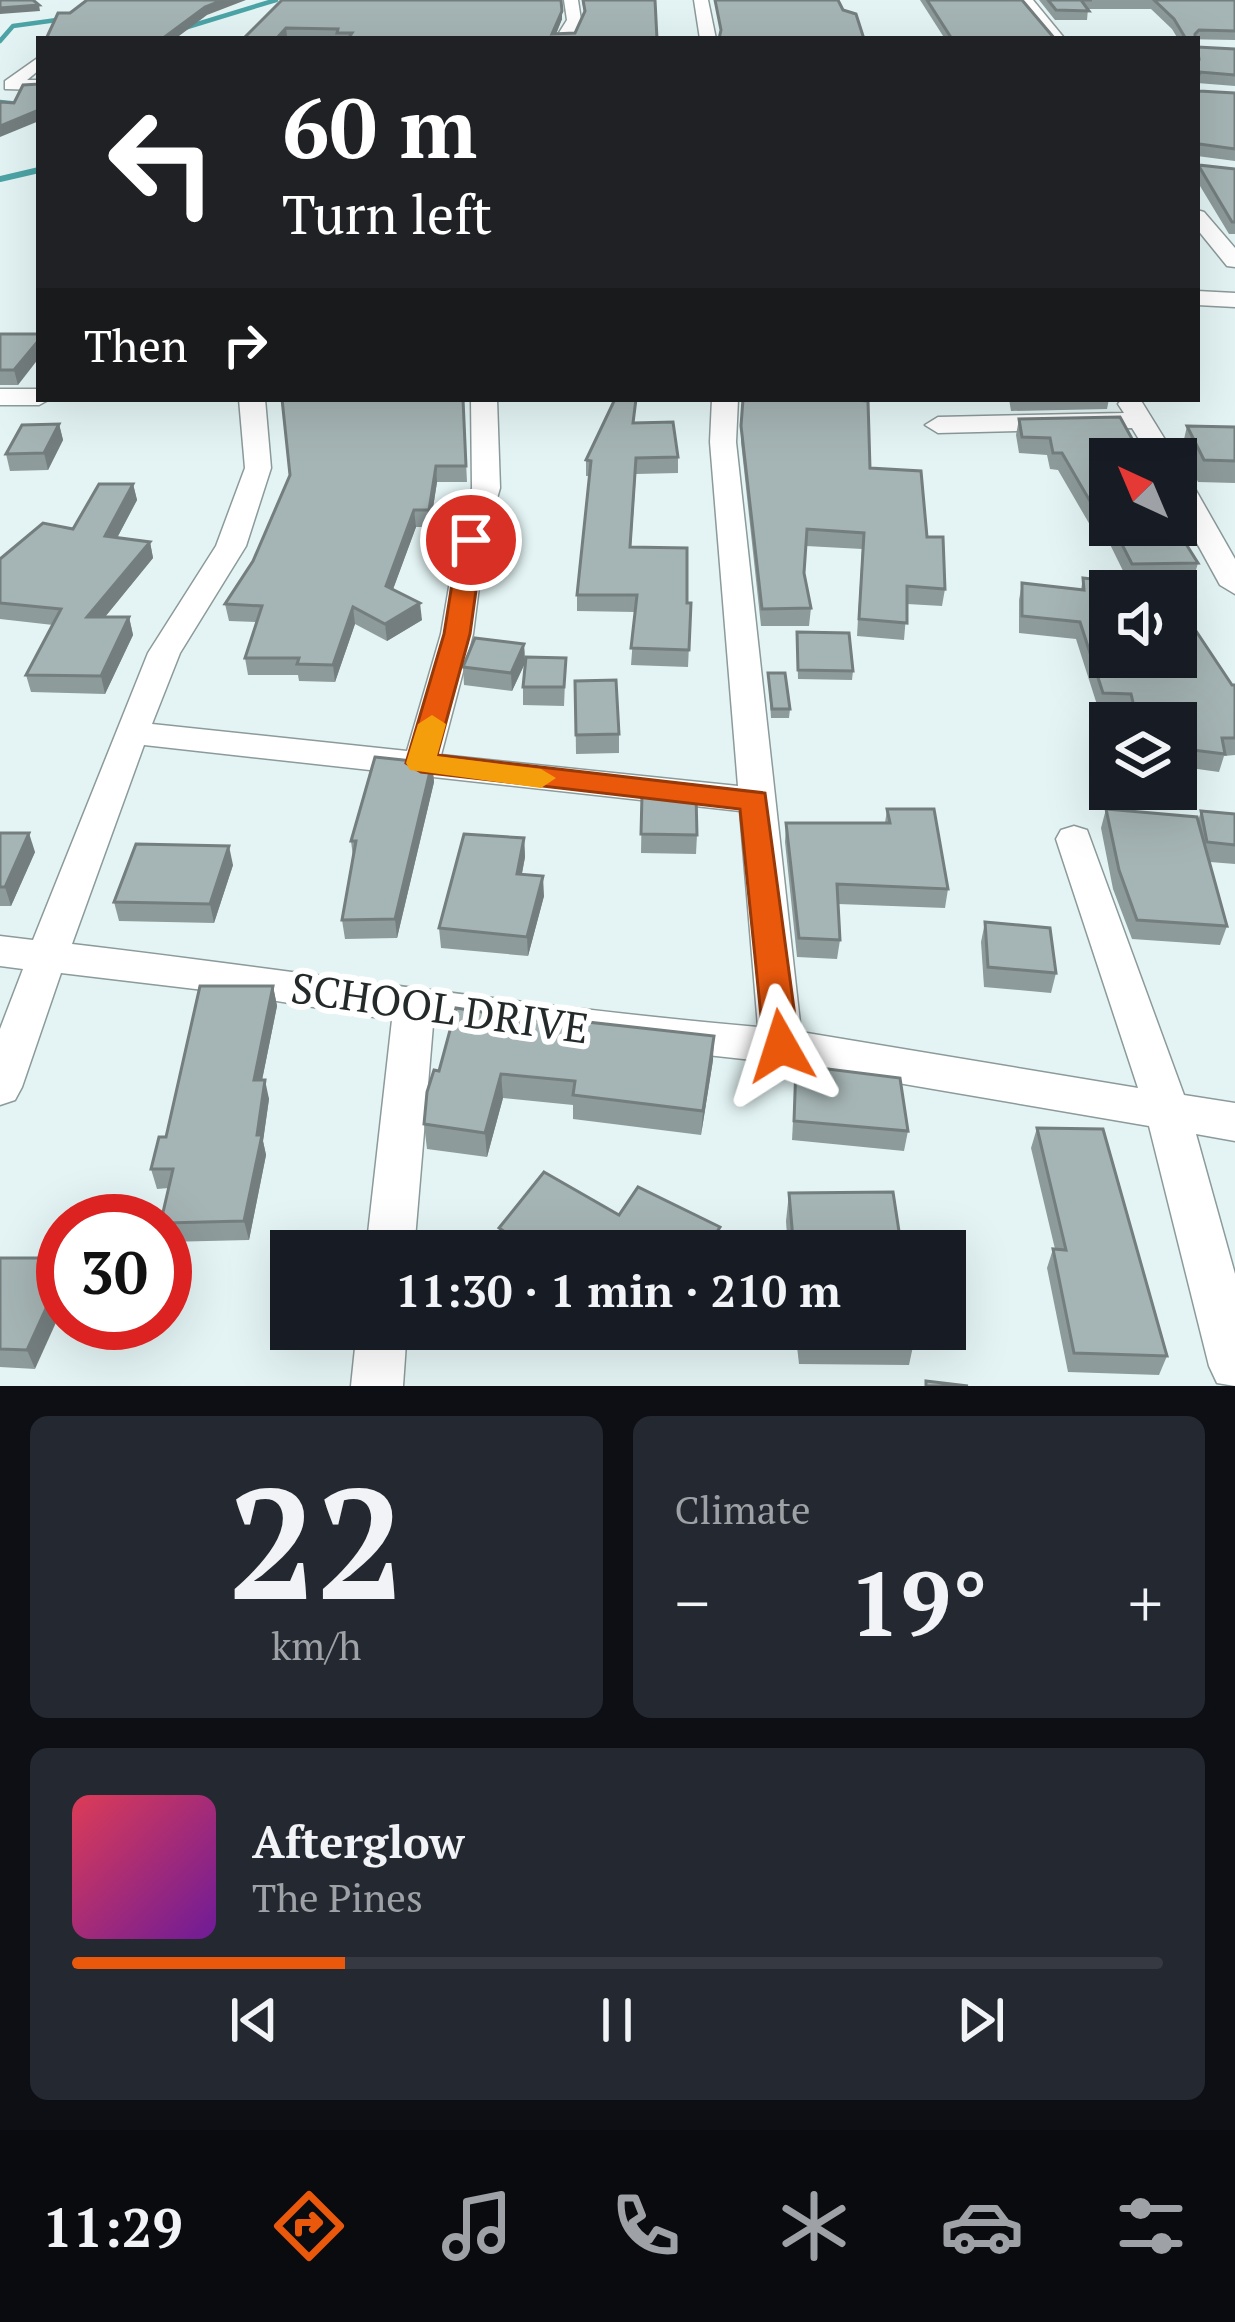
<!DOCTYPE html>
<html lang="en">
<head>
<meta charset="utf-8">
<style>
  body { margin:0; font-family:"PT Serif",serif; background:#242831; color:#f1f3f6; height:100vh; display:flex; flex-direction:column; font-size:45px; white-space:nowrap }
  * { box-sizing:border-box; margin:0 }
  p { font-size:39px; color:#9ea1a6 }
  .icon { flex:none; width:66px; height:66px; fill:none; stroke:currentColor; stroke-width:2; stroke-linecap:round; stroke-linejoin:round }
  .map { position:relative; height:1386px; overflow:hidden }
  .details { display:flex; flex-direction:column; gap:30px; padding:30px; background:#0d0f14; flex:1 }
  .details>* { flex:none }
  .banner { position:absolute; left:36px; top:36px; width:1164px; height:366px; border-radius:0px; box-shadow:0 12px 48px #0002; background:#202124; color:#fff; overflow:hidden }
  .needle { width:78px; rotate:316deg }
  .controls { position:absolute; left:1089px; top:438px; display:grid; gap:24px }
  .controls a { display:grid; place-items:center; width:108px; height:108px; border-radius:0px; background:#171b24; box-shadow:0 12px 48px #0002; font-size:60px }
  .speed { position:absolute; left:36px; top:1194px; display:flex; gap:24px; font-size:60px; font-weight:700; text-align:center }
  .speed>* { display:grid; place-content:center; width:156px; height:156px; border-radius:50%; background:#171b24; box-shadow:0 12px 48px #0002; line-height:1 }
  .speed .limit { border:18px solid #d22; background:#fff; color:#111 }
  .pin { position:absolute; display:grid; place-items:center; width:102px; height:102px; color:#fff; margin:-51px; border:6px solid #fff; border-radius:50%; box-shadow:0 3px 12px #0007 }
  .me { position:absolute; width:132px; margin:-66px; rotate:354deg; stroke-linejoin:round; filter:drop-shadow(0 0 9px #0008) }
  .turn { display:flex; align-items:center; gap:42px; height:252px; padding:0 48px; font-size:54px }
  .turn .icon { width:156px; height:156px; stroke-width:2.5 }
  .turn b { display:block; font-size:84px; line-height:102px }
  .then { display:flex; align-items:center; height:114px; padding:0 48px; background:#0003; gap:24px; font-size:45px }
  .big { font-size:90px; font-weight:700; line-height:1.1 }
  .details .card { flex:1; display:flex; flex-direction:column; justify-content:center; gap:18px; min-width:0; padding:0 42px; border-radius:18px; background:#242831 }
  .details .dial { align-items:center; gap:0 }
  .dial b { font-size:156px; line-height:1 }
  .song { display:flex; align-items:center; gap:36px }
  .cover { width:144px; height:144px; border-radius:18px; background:linear-gradient(135deg,hsl(350 70% 55%),hsl(280 70% 35%)) }
  .played { height:12px; border-radius:6px; background:linear-gradient(90deg,#ea580c 25%,#363941 25%) }
  .keys { display:flex; justify-content:space-around; direction:ltr }
  .heat { display:flex; justify-content:space-between; align-items:center; font-size:66px; direction:ltr }
  .details .tiles { flex:1; display:grid; gap:30px; grid-template-columns:1fr 1fr }
  .card:last-child { grid-column:span 2 }
  .trip { position:absolute; left:270px; top:1230px; width:696px; height:120px; border-radius:0px; background:#171b24; box-shadow:0 12px 48px #0002; font-weight:700; line-height:120px; text-align:center }
  .tab-bar { display:flex; height:192px; justify-content:space-around; align-items:center; background:#090b0e; color:#9ea1a6 }
  .tab-bar .icon { width:84px; height:84px }
  .tab-bar .active { color:#ea580c }
  .tab-bar b { font-size:54px; color:#f1f3f6 }
  .map>svg:first-child { display:block }
  .lines { fill:none; stroke-linecap:round; stroke-linejoin:round }
  .stream-far1 { stroke:#4ca4a6; stroke-width:4.5 }
  .stream { stroke:#4ca4a6; stroke-width:6 }
  .street-casing { stroke:#8c9a9a; stroke-width:3 }
  .street { fill:#fff; fill-rule:evenodd }
  .wall { fill:#8e9b9b }
  .shaded-wall { fill:#747e7e }
  .building { fill:#a5b4b4; stroke:#747e7e; stroke-width:3 }
  .route { fill:#ea580c; stroke:#983908; stroke-width:3 }
  .slow { fill:#f59e0b }
  .labels { text-anchor:middle; dominant-baseline:central; stroke-width:12; stroke-linejoin:round; paint-order:stroke }
  .near-street-label { font-size:42px; fill:#242a2a; stroke:#fff }
</style>
</head>
<body>
<div class="map">
<svg width="1235" height="1386" viewBox="0 0 1235 1386">
  <rect width="100%" height="100%" fill="#e4f4f4"/>
  <g class="lines">
    <!-- stream-far1 -->
    <g class="stream-far1">
      <polyline points="181,29 276,0"/>
      <polyline points="0,41 13,26 64,19"/>
      <polyline points="0,102 39,106"/>
    </g>
    <!-- stream -->
    <polyline class="stream" points="0,179 39,170"/>
    <defs>
      <g id="street">
        <polygon points="564,0 578,0 581,20 571,39 555,39 567,20"/>
        <polygon points="694,0 708,0 716,39 700,39"/>
        <polygon points="1018,0 1033,0 1065,39 1049,39"/>
        <polygon points="39,57 39,70 27,80 39,80 39,90 5,89 5,81"/>
        <polygon points="1197,210 1204,212 1235,248 1235,267 1227,266 1197,229"/>
        <polygon points="1197,291 1235,293 1235,307 1197,305"/>
        <polygon points="0,389 39,389 39,399 50,399 39,405 0,405"/>
        <path d="M 239,399 L 265,399 L 271,468 L 246,546 L 180,653 L 152,724 L 407,751 L 441,634 L 457,540 L 472,488 L 471,399 L 497,399 L 500,488 L 485,540 L 473,634 L 441,755 L 738,786 L 710,442 L 712,399 L 738,399 L 736,442 L 801,1032 L 1138,1088 L 1056,839 L 1061,830 L 1074,826 L 1087,830 L 1184,1095 L 1235,1103 L 1235,1141 L 1196,1134 L 1235,1274 L 1235,1386 L 1217,1383 L 1209,1366 L 1149,1126 L 781,1063 L 433,1025 L 414,1251 L 366,1251 L 392,1020 L 229,993 L 61,973 L 22,1087 L 15,1100 L 0,1105 L 0,1029 L 23,969 L 0,966 L 0,936 L 33,940 L 148,653 L 216,546 L 245,468 ZM 144,745 L 740,811 L 758,1027 C 528,1007 301,971 72,944 Z"/>
        <polygon points="1122,399 1140,399 1177,459 1176,461 1151,459 1132,428 938,433 925,425 938,417 1124,413 1118,404"/>
        <polygon points="1176,472 1190,480 1235,559 1235,594 1220,585 1176,505"/>
        <polygon points="357,1329 407,1329 403,1386 351,1386"/>
      </g>
    </defs>
    <!-- street casing -->
    <use href="#street" class="street-casing"/>
    <!-- street -->
    <use href="#street" class="street"/>
  </g>
  <!-- wall -->
  <g class="wall">
    <polygon points="282,0 562,19 556,34 575,33 584,13 582,0 655,0 657,39 338,39 337,37 287,36 285,39 243,39"/>
    <polygon points="920,0 1022,0 1055,39 945,39"/>
    <polygon points="1039,0 1235,0 1235,40 1178,39 1172,29 1151,9 1088,9 1087,20 1055,20"/>
    <polygon points="1197,47 1235,49 1235,86 1197,83"/>
    <polygon points="1197,89 1199,91 1235,93 1235,161 1197,156"/>
    <polygon points="1197,163 1199,165 1235,169 1235,234 1229,234 1197,181"/>
    <polygon points="0,334 39,334 18,385 0,385"/>
    <polygon points="463,399 467,482 437,482 430,527 416,527 393,589 422,620 387,641 355,624 335,682 299,681 298,675 248,675 245,658 256,622 229,621 225,604"/>
    <polygon points="743,399 870,468 927,537 945,589 942,606 907,604 904,640 857,636 862,549 806,546 804,573 811,608 809,626 761,626 741,442"/>
    <polygon points="1009,399 1109,399 1107,409 1011,411"/>
    <polygon points="1019,419 1136,446 1134,459 1110,459 1110,525 1174,525 1198,563 1193,581 1128,581 1100,524 1090,525 1058,470 1050,469 1047,455 1019,453 1016,435"/>
    <polygon points="635,423 678,457 678,473 636,474 631,547 687,603 691,603 688,667 631,665 635,612 577,611 577,595 589,476 586,476 586,460"/>
    <polygon points="59,424 63,440 48,470 10,471 6,454"/>
    <polygon points="1187,426 1235,427 1235,483 1198,482 1182,448"/>
    <polygon points="133,484 137,500 117,538 150,542 153,558 105,617 129,617 133,635 105,694 31,692 26,675 53,625 0,619 0,559 73,529"/>
    <polygon points="1083,578 1110,657 1235,685 1235,755 1224,756 1219,772 1176,766 1176,723 1129,723 1127,712 1099,711 1076,639 1019,633 1019,600 1022,583 1081,590"/>
    <polygon points="797,632 853,671 852,680 798,679"/>
    <polygon points="524,644 525,663 512,691 464,685 463,667"/>
    <polygon points="566,658 564,706 523,705 523,687"/>
    <polygon points="768,673 790,709 789,718 771,718"/>
    <polygon points="575,681 619,734 619,753 576,754"/>
    <polygon points="432,763 434,782 397,938 345,939 342,920 353,857 351,841"/>
    <polygon points="642,795 697,835 696,854 641,853"/>
    <polygon points="887,809 948,889 945,908 838,904 840,940 837,959 797,957 785,842 786,823 885,823"/>
    <polygon points="1106,809 1198,821 1201,811 1235,814 1235,864 1210,862 1227,926 1220,945 1132,939 1113,889 1101,828"/>
    <polygon points="0,833 35,852 11,906 0,906"/>
    <polygon points="524,838 525,857 522,874 544,896 528,956 441,948 439,928"/>
    <polygon points="233,865 214,923 119,921 114,902"/>
    <polygon points="985,922 1056,973 1051,993 984,987 981,942"/>
    <polygon points="273,986 277,1006 262,1080 269,1099 263,1141 266,1155 249,1240 166,1242 165,1221 169,1188 157,1189 151,1169 166,1137"/>
    <polygon points="713,1060 701,1135 573,1119 573,1105 503,1098 487,1157 427,1149 424,1124 434,1070"/>
    <polygon points="796,1065 908,1131 904,1151 792,1140"/>
    <polygon points="1037,1128 1167,1356 1159,1375 1068,1372 1047,1268 1053,1249 1055,1249 1031,1148"/>
    <polygon points="789,1193 902,1251 788,1251 786,1221"/>
    <polygon points="619,1215 718,1251 501,1251 499,1228"/>
    <polygon points="0,1258 35,1369 0,1367"/>
    <polygon points="625,1329 673,1329 661,1349"/>
    <polygon points="795,1329 914,1329 915,1337 909,1365 799,1364"/>
  </g>
  <!-- shaded-wall -->
  <g class="shaded-wall">
    <polygon points="223,0 246,0 207,15 175,39 162,39 205,7"/>
    <polygon points="39,5 40,11 0,14 0,8"/>
    <polygon points="562,11 562,19 554,39 552,34"/>
    <polygon points="286,28 287,36 285,39 276,39"/>
    <polygon points="39,110 39,121 0,137 0,126"/>
    <polygon points="39,340 39,358 18,385 14,370"/>
    <polygon points="59,424 63,440 48,470 44,453"/>
    <polygon points="436,466 437,482 430,527 429,510"/>
    <polygon points="133,484 137,500 109,553 105,536"/>
    <polygon points="414,510 416,527 388,603 386,586"/>
    <polygon points="150,542 153,558 91,634 87,617"/>
    <polygon points="420,603 422,620 387,641 385,624"/>
    <polygon points="353,607 355,624 335,682 333,665"/>
    <polygon points="129,617 133,635 105,694 101,676"/>
    <polygon points="524,644 525,663 512,691 511,673"/>
    <polygon points="432,763 434,782 397,938 395,919"/>
    <polygon points="29,833 35,852 11,906 5,887"/>
    <polygon points="524,838 525,857 518,893 517,874"/>
    <polygon points="229,846 233,865 214,923 210,904"/>
    <polygon points="543,876 544,896 528,956 527,937"/>
    <polygon points="273,986 277,1006 258,1100 254,1080"/>
    <polygon points="714,1036 713,1060 701,1135 703,1111"/>
    <polygon points="501,1074 503,1098 487,1157 485,1133"/>
    <polygon points="265,1080 269,1099 263,1141 266,1155 249,1240 244,1221"/>
    <polygon points="720,1227 718,1251 705,1251"/>
    <polygon points="63,1271 63,1307 35,1369 27,1350"/>
    <polygon points="662,1329 673,1329 661,1349"/>
  </g>
  <!-- building -->
  <g class="building">
    <polygon points="0,0 33,0 39,5 0,8"/>
    <polygon points="87,0 223,0 205,7 162,39 46,39 58,13 70,13"/>
    <polygon points="282,0 561,0 562,11 552,34 575,33 585,11 583,0 655,0 657,39 348,39 352,33 337,33 338,29 286,28 276,39 243,39"/>
    <polygon points="715,0 838,0 843,10 856,14 864,39 719,39 721,30"/>
    <polygon points="927,0 1022,0 1055,39 952,39"/>
    <polygon points="1048,0 1092,0 1081,0 1089,11 1056,10"/>
    <polygon points="1154,0 1235,0 1235,31 1199,30 1195,34 1195,39 1186,39 1174,19"/>
    <polygon points="1197,47 1235,49 1235,75 1200,72 1197,80 1197,59 1199,59"/>
    <polygon points="39,84 39,110 0,126 0,102 14,103 23,85"/>
    <polygon points="1197,89 1199,91 1235,93 1235,149 1200,144 1197,147"/>
    <polygon points="1197,163 1199,165 1235,169 1235,222 1232,222"/>
    <polygon points="0,334 39,334 39,340 14,370 0,370"/>
    <polygon points="282,399 463,399 466,466 436,466 429,510 414,510 386,586 420,603 385,624 353,607 333,665 297,664 299,658 245,658 262,606 225,604 253,561 290,475"/>
    <polygon points="615,399 636,399 633,423 673,422 678,457 636,458 630,547 687,548 687,603 691,603 689,650 631,648 637,595 577,595 591,461 586,460"/>
    <polygon points="743,399 840,399 868,401 870,468 921,471 927,537 943,537 945,589 907,586 907,623 859,619 864,533 807,529 804,573 811,608 762,609 741,426"/>
    <polygon points="1120,417 1136,446 1125,446 1133,459 1110,459 1110,520 1103,507 1094,508 1062,453 1053,453 1050,438 1022,437 1019,419"/>
    <polygon points="59,424 44,453 6,454 22,425"/>
    <polygon points="1187,426 1235,427 1235,461 1204,460"/>
    <polygon points="99,484 133,484 105,536 150,542 87,617 129,617 101,676 26,675 61,609 0,603 0,559 43,523 73,529"/>
    <polygon points="1112,525 1174,525 1198,563 1132,564"/>
    <polygon points="1083,578 1120,582 1121,591 1110,591 1110,657 1176,657 1176,626 1192,625 1232,685 1235,685 1235,738 1222,738 1225,754 1176,748 1176,723 1138,723 1131,694 1103,693 1080,622 1022,616 1022,583 1084,590"/>
    <polygon points="797,632 849,633 853,671 798,670"/>
    <polygon points="475,638 524,644 511,673 463,667"/>
    <polygon points="526,657 566,658 564,687 523,687"/>
    <polygon points="768,673 785,673 790,709 772,709"/>
    <polygon points="616,680 619,734 576,735 575,681"/>
    <polygon points="375,757 432,763 395,919 342,920 356,841 351,841"/>
    <polygon points="642,795 696,795 697,835 641,834"/>
    <polygon points="887,809 934,809 948,889 837,884 840,940 799,938 786,823 890,823"/>
    <polygon points="1106,809 1197,817 1227,926 1137,920 1119,870"/>
    <polygon points="1201,811 1235,814 1235,845 1207,842"/>
    <polygon points="0,833 29,833 5,887 0,887"/>
    <polygon points="464,834 524,838 517,874 543,876 527,937 439,928"/>
    <polygon points="136,844 229,846 210,904 114,902"/>
    <polygon points="985,922 1050,928 1056,973 988,967"/>
    <polygon points="200,986 273,986 254,1080 265,1080 257,1135 262,1135 244,1221 165,1223 165,1221 161,1221 173,1169 151,1169 159,1137 166,1137"/>
    <polygon points="456,1008 586,1028 587,1022 714,1036 703,1111 573,1095 575,1081 501,1074 485,1133 424,1124 427,1092 434,1070 439,1071"/>
    <polygon points="796,1065 900,1078 908,1131 794,1121"/>
    <polygon points="1037,1128 1103,1129 1167,1356 1074,1353 1053,1249 1066,1250"/>
    <polygon points="544,1172 619,1215 638,1187 720,1227 705,1251 534,1251 499,1228"/>
    <polygon points="893,1192 902,1251 794,1251 789,1193"/>
    <polygon points="0,1258 63,1258 63,1271 27,1350 0,1349"/>
    <polygon points="802,1329 914,1329 915,1337 802,1336"/>
    <polygon points="926,1381 968,1386 926,1386"/>
  </g>
  <!-- route -->
  <polygon class="route" points="471,533 483,540 470,634 437,755 765,793 799,1046 794,1056 781,1060 769,1056 764,1046 740,809 421,772 406,763 444,634 459,540"/>
  <!-- slow -->
  <polygon class="slow" points="432,715 446,724 437,756 541,769 556,778 541,788 410,770 406,763 418,724"/>
  <g class="labels">
    <!-- near-street labels -->
    <g class="near-street-label">
      <text transform="translate(440 1007) rotate(8)">SCHOOL DRIVE</text>
    </g>
  </g>
</svg>
<div class="controls">
<a><svg class="needle" viewBox="-14 -14 28 28"><path d="M0-13l5 13h-10z" fill="#e53935"/><path d="M0 13l5-13h-10z" fill="#9ea1a6"/></svg></a>
<a><svg class="icon" aria-label="sound" viewBox="0 0 24 24"><path d="M4 9h4l5-4v14l-5-4H4zM17 9q2 3 0 6"/></svg></a>
<a><svg class="icon" aria-label="layers" viewBox="0 0 24 24"><path d="M12 4l9 5-9 5-9-5zM3 14l9 5 9-5"/></svg></a>
</div>
<div class="speed"><div class="limit">30</div></div>
<div class="pin" style="left:471px;top:540px;background:#d93025"><svg class="icon" aria-label="arrive" viewBox="0 0 24 24"><path d="M6 21V4h12l-3 4 3 4H6"/></svg></div>
<svg class="me" style="left:781px;top:1046px" viewBox="-20 -20 40 40"><path d="M0-17L14 15 0 8-14 15z" fill="#ea580c" stroke="#fff" stroke-width="4"/></svg>
<div class="trip">11:30 · 1 min · 210 m</div>
<div class="banner">
<div class="turn"><svg class="icon" aria-label="left" viewBox="0 0 24 24"><path d="M17 20v-9H6M10 6l-5 5 5 5"/></svg><div><b>60 m</b>Turn left</div></div>
<div class="then">Then<svg class="icon" aria-label="right" viewBox="0 0 24 24"><path d="M7 20v-9h11M14 6l5 5-5 5"/></svg></div>
</div>
</div>
<section class="details">
<div class="tiles">
<div class="card dial"><b>22</b><p>km/h</p></div>
<div class="card"><p>Climate</p>
<div class="heat"><a>−</a><b class="big">19°</b><a>+</a></div>
</div>
<div class="card">
<div class="song"><i class="cover"></i><div><b>Afterglow</b><p>The Pines</p></div></div>
<div class="played"></div>
<div class="keys"><svg class="icon" aria-label="previous" viewBox="0 0 24 24"><path d="M18 5L8 12l10 7zM5 5v14"/></svg><svg class="icon" aria-label="pause" viewBox="0 0 24 24"><path d="M8 5v14M16 5v14"/></svg><svg class="icon" aria-label="next" viewBox="0 0 24 24"><path d="M6 5l10 7-10 7zM19 5v14"/></svg></div>
</div>
</div>
</section>
<nav class="tab-bar">
<b>11:29</b>
<svg class="icon active" aria-label="directions" viewBox="0 0 24 24"><path d="M12 3l9 9-9 9-9-9zM9 14v-3h6M13 9l2 2-2 2"/></svg>
<svg class="icon" aria-label="music" viewBox="0 0 24 24"><path d="M9 18V5l10-2v13"/><circle cx="6" cy="18" r="3"/><circle cx="16" cy="16" r="3"/></svg>
<svg class="icon" aria-label="phone" viewBox="0 0 24 24"><path d="M5 4h4l2 5-3 2q2 4 5 5l2-3 5 2v4C11 20 4 13 5 4z"/></svg>
<svg class="icon" aria-label="climate" viewBox="0 0 24 24"><path d="M12 3v18M4 7l16 10M4 17L20 7"/></svg>
<svg class="icon" aria-label="car" viewBox="0 0 24 24"><path d="M5 17H2v-5l4-1 3-4h7l3 4 3 1v5h-3M9 17h6M6 11h13"/><circle cx="7" cy="17" r="2"/><circle cx="17" cy="17" r="2"/></svg>
<svg class="icon" aria-label="filters" viewBox="0 0 24 24"><path d="M4 7h16M4 17h16"/><circle cx="9" cy="7" r="2"/><circle cx="15" cy="17" r="2"/></svg>
</nav>
</body>
</html>
